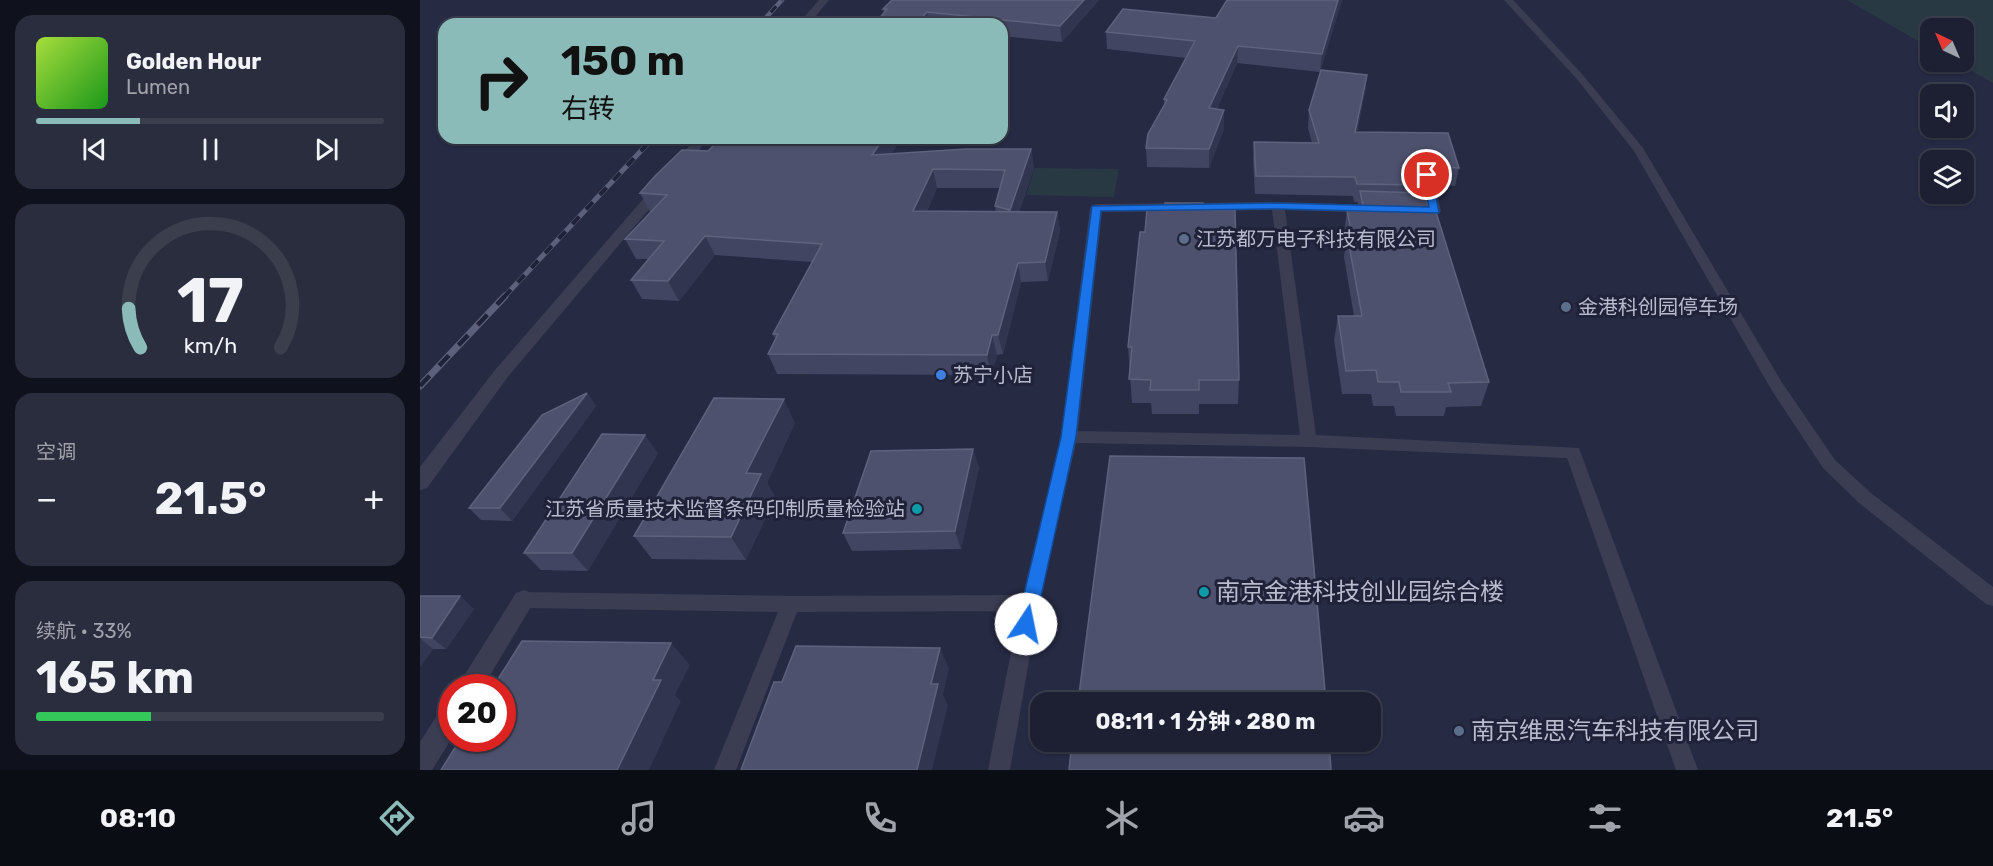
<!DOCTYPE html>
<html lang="zh">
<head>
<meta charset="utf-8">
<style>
  body { margin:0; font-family:Rubik,"Noto Sans SC",sans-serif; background:#292d3e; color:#f1f3f6; height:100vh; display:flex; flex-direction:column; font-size:22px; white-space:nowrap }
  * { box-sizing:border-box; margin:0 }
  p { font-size:20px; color:#a0a3ac }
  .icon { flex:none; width:33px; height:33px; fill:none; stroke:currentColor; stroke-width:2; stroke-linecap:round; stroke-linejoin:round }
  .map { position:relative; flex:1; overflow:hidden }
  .details { display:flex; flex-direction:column; gap:15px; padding:15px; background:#0f121c; width:420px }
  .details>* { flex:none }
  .top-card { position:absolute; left:18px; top:18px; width:570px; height:126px; border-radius:18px; box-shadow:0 2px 4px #0004,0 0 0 2px #3a3e4d; background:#8bbbb9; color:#111; overflow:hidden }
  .needle { width:39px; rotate:316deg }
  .controls { position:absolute; left:1500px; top:18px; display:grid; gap:12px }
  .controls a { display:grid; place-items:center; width:54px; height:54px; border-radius:12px; background:#1c2032; box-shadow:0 2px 4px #0004,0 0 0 2px #3a3e4d; font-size:30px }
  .speed { position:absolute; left:18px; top:674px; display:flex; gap:12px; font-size:30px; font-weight:700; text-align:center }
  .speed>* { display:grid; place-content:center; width:78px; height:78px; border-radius:50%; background:#1c2032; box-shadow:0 2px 4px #0004,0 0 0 2px #3a3e4d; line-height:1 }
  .speed .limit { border:9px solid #d22; background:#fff; color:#111 }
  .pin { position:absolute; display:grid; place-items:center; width:51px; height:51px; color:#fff; margin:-26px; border:3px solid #fff; border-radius:50%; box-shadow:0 2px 6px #0007 }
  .me { position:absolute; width:66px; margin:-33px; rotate:11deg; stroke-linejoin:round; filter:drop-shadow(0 0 4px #0008) }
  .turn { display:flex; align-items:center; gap:21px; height:126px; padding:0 24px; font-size:27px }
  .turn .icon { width:78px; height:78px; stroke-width:2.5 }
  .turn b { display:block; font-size:42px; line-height:51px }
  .big { font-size:45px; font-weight:700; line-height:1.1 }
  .details .widget { flex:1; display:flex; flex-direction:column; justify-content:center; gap:9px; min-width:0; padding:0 21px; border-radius:18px; background:#292d3e }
  .details .dial { align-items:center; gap:0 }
  .dial svg { height:156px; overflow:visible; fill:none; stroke:#3a3e4d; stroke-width:7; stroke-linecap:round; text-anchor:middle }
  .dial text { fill:#f1f3f6; stroke:none }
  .song { display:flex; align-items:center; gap:18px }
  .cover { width:72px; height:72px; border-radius:9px; background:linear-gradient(135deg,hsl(80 70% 55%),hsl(120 70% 35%)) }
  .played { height:6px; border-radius:3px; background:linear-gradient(90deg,#8bbbb9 30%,#3a3e4d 30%) }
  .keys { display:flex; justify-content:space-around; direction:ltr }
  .heat { display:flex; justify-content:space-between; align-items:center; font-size:33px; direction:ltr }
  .charge { height:9px; border-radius:4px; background:linear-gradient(90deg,#34c759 33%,#3a3e4d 0) }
  .trip { position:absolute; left:610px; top:692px; width:351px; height:60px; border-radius:18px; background:#1c2032; box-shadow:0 2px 4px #0004,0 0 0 2px #3a3e4d; font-weight:700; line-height:60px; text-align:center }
  .tab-bar { display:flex; height:96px; justify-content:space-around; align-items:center; background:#0b0d14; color:#a0a3ac }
  .tab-bar .icon { width:42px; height:42px }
  .tab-bar .current { color:#8bbbb9 }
  .tab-bar b { font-size:27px; color:#f1f3f6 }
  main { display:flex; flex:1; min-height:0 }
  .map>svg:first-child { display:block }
  .green { fill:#283944 }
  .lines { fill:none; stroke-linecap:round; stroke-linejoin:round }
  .lane { fill:#3b3d53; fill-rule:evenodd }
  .street { fill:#3b3d53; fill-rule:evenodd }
  .rail-far2-casing { stroke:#5d607a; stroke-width:4.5 }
  .rail-far1-casing { stroke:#5d607a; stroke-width:5 }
  .rail-casing { stroke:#5d607a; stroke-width:7 }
  .rail-far2 { stroke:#1f2238; stroke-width:3; stroke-dasharray:8; stroke-linecap:butt }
  .rail-far1 { stroke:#1f2238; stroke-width:4; stroke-dasharray:10; stroke-linecap:butt }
  .rail { stroke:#1f2238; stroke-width:4.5; stroke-dasharray:14; stroke-linecap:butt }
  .wall { fill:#414561; fill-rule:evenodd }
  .shaded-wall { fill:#313550 }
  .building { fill:#4e516d; stroke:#5e627c; stroke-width:1.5 }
  .route { fill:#1a73e8; stroke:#114b97; stroke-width:1.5 }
  .service-dot { fill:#5c6f8a; stroke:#1f2238; stroke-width:2 }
  .shop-dot { fill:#3f7fe0; stroke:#1f2238; stroke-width:2 }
  .culture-dot { fill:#0f9aa8; stroke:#1f2238; stroke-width:2 }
  .labels { text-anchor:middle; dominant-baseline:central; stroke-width:6; stroke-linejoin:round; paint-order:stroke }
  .poi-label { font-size:20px; fill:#b8bacd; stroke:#1f2238; text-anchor:start }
  .near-poi-label { font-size:24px; fill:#b8bacd; stroke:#1f2238; text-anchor:start }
</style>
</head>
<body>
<main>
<section class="details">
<div class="widget">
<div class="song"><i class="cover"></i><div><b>Golden Hour</b><p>Lumen</p></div></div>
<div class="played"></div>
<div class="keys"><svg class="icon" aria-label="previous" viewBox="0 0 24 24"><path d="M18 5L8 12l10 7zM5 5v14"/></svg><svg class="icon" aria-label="pause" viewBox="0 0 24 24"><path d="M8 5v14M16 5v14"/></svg><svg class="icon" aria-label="next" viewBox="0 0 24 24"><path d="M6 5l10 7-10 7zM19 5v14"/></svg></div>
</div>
<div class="widget dial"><svg viewBox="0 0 100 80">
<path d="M14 69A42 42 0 1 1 86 69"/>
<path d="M14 69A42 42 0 0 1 8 49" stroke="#8bbbb9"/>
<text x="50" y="56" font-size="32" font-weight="700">17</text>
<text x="50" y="72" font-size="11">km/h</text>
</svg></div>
<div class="widget"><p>空调</p>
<div class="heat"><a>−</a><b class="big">21.5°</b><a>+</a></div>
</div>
<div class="widget"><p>续航 · 33%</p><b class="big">165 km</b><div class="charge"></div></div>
</section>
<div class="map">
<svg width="1573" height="770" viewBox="0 0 1573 770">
  <rect width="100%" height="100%" fill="#262a43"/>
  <!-- green -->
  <g class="green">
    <polygon points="1427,0 1573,0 1573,83 1535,62 1544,62 1544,28 1510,28 1510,48"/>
    <polygon points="615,168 699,169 694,197 606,195"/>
  </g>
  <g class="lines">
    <!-- lane -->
    <g class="lane">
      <polygon points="1084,0 1093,0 1162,74 1223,148 1361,381 1415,460 1451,493 1573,587 1573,606 1566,604 1439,503 1403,468 1351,389 1214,151 1156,78"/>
      <polygon points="1007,172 1013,175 1021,211 1015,215 989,213 989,207 1008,207 1001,175"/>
      <path d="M 858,202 L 957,205 L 963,209 L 957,213 L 865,210 L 896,435 L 1159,448 L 1278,770 L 1256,770 L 1147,458 L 889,447 L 656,443 L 619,603 L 590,770 L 568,770 L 599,611 L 377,612 L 316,770 L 294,770 L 358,612 L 104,608 L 97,606 L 95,600 L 97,594 L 104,592 L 371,596 L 603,595 L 641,437 L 670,208 L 676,204 ZM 852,210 L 880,435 L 658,431 L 682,212 Z"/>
    </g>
    <!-- street -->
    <g class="street">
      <polygon points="399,0 409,0 389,24 378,24"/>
      <polygon points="276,138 289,138 87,378 7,488 0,490 0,467 75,370"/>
      <polygon points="104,590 112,593 115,600 63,687 37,687 96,593"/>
      <polygon points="32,703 32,738 12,770 0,770 0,742 23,706"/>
    </g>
    <defs>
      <polyline id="rail-far2" points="340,24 362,0"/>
      <polyline id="rail-far1" points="84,297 233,138"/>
      <polyline id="rail" points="0,386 85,296"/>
    </defs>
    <!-- rail-far2 casing -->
    <use href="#rail-far2" class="rail-far2-casing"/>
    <!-- rail-far1 casing -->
    <use href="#rail-far1" class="rail-far1-casing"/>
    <!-- rail casing -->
    <use href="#rail" class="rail-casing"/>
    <!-- rail-far2 -->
    <use href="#rail-far2" class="rail-far2"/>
    <!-- rail-far1 -->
    <use href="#rail-far1" class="rail-far1"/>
    <!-- rail -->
    <use href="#rail" class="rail"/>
  </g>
  <!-- wall -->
  <g class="wall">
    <polygon points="472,0 679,0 642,42 582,36 582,24 455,24 464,13 463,9"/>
    <polygon points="807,0 922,0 900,72 817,63 797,109 804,129 789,168 727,167 726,148 744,105 744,99 766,58 687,49 686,32 796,18"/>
    <polygon points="947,75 945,92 937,132 1028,133 1039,168 1035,186 1018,185 1015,175 1006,170 1005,171 1005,178 1002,193 1069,382 1061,406 1026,407 1024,416 976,416 974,406 953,406 951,394 922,394 914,340 918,316 934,316 924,257 926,242 924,234 927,211 937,211 938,202 934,202 933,196 835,194 833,160 834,142 892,143 888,128 889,110"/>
    <path d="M 482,138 L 471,154 L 611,149 L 614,168 L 599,212 L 637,212 L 640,231 L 628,281 L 601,282 L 583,354 L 577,355 L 571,375 L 357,374 L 348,354 L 355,339 L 353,334 L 392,262 L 295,255 L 259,301 L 222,299 L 211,280 L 228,259 L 216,259 L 205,239 L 231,212 L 230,212 L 220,193 L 288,151 ZM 517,188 L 580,188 L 575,206 L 576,212 L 507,211 Z"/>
    <polygon points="783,210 819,380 818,404 779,404 779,414 732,414 731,403 712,403 708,347"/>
    <polygon points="167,393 176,406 92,521 61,520 49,508"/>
    <polygon points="375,423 347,483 355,497 326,560 232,559 214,536"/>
    <polygon points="553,449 559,468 541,549 432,551 423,533"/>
    <polygon points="238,453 168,571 121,570 104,553"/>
    <polygon points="0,596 54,609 26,649 13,649 0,667"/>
  </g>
  <!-- shaded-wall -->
  <g class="shaded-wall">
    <polygon points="664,0 679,0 642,42 640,26"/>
    <polygon points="918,0 922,0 900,72 902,54"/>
    <polygon points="507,12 509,24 496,24"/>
    <polygon points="818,46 817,63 789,127 789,108"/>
    <polygon points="947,75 945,92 933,150 935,132"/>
    <polygon points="804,110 804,129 789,168 789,149"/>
    <polygon points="464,138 482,138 457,174 452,155"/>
    <polygon points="611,149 614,168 593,229 590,210"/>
    <polygon points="1010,152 1006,170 999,174 1003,156"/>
    <polygon points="513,169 517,188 498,230 493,211"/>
    <polygon points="637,212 640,231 628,281 625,262"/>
    <polygon points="285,236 295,255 259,301 248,281"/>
    <polygon points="598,263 601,282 583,354 578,335"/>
    <polygon points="572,335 577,355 571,375 567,355"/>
    <polygon points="167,393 176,406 92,521 80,508"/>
    <polygon points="364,399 375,423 347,483 355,497 326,560 311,537 326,473"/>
    <polygon points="225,435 238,453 168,571 152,553"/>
    <polygon points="553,449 559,468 541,549 535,531"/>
    <polygon points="40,596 54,609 26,649 12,638"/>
    <polygon points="0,638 13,649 0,667"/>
    <polygon points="251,643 270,665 255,695 261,701 229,770 197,770 233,680"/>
    <polygon points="520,648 529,669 523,695 528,705 512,770 497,770 511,684"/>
  </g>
  <!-- building -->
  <g class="building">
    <polygon points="472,0 664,0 640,26 507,12 496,24 455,24 467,9 463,9"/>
    <polygon points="807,0 918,0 902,54 818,46 789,108 804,110 789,149 726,148 728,134 747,100 744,99 775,41 686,32 703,9 796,18"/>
    <polygon points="901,70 947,75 935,132 1028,133 1039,168 1022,167 1019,156 1010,152 1003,156 1005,178 994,178 998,185 937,184 935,177 836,176 834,142 899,143 889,110"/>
    <polygon points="301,138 464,138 452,155 546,149 611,149 590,210 575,206 585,170 513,169 493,211 637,212 625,262 598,263 578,335 572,335 567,355 348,354 358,334 353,334 402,244 285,236 248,281 211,280 244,241 205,239 247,195 220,193 235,176 262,150 288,151"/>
    <polygon points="940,191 1003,193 1011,212 1016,212 1069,382 1028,383 1031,392 981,392 979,382 958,382 956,370 926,371 918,316 942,316 927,234 932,234 927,211 944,211"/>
    <polygon points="745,203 783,203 783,210 815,210 819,380 779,380 779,390 730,390 731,380 709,379 712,347 708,347 720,232 725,232 727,209 744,209"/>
    <polygon points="167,393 80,508 49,508 122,415"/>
    <polygon points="294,398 364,399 326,473 341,474 311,537 214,536"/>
    <polygon points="182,434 225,435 152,553 104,553"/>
    <polygon points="553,449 535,531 423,533 451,451"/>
    <polygon points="690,456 884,458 906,702 658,702"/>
    <polygon points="0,596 40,596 12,638 0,637"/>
    <polygon points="102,641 251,643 233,680 241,680 197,770 21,770 41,738 82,738 82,687 73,687"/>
    <polygon points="376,646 520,648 511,684 518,684 497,770 321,770 354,682 362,682"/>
    <polygon points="652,741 909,741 911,770 649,770"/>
  </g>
  <!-- route -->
  <polygon class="route" points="1007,172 1012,175 1019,213 858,209 681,211 656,437 615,624 612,629 606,631 600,629 597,624 641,437 672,206 858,203 1009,207 1002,175"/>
  <!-- markers -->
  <g class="service-dot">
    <circle cx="764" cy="239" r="6"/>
    <circle cx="1146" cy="307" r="6"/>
    <circle cx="1039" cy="731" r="6"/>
  </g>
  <circle class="shop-dot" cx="521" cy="375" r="6"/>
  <g class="culture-dot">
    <circle cx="497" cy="509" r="6"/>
    <circle cx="784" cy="592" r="6"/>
  </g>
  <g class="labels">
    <!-- poi labels -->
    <g class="poi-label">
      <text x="776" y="239">江苏都万电子科技有限公司</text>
      <text x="1158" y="307">金港科创园停车场</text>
      <text x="533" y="375">苏宁小店</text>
      <text x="485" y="509" text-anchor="end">江苏省质量技术监督条码印制质量检验站</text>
    </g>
    <!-- near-poi labels -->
    <g class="near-poi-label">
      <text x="796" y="592">南京金港科技创业园综合楼</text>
      <text x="1051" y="731">南京维思汽车科技有限公司</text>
    </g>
  </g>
</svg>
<div class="controls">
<a><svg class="needle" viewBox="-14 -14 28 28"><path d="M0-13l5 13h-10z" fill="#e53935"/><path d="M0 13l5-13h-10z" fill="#a0a3ac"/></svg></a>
<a><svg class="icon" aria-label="sound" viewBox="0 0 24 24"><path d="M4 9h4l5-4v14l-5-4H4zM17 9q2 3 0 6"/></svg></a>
<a><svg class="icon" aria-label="layers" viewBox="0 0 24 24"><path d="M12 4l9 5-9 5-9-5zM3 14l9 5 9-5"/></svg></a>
</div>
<div class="speed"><div class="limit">20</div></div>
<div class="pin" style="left:1007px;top:175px;background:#d93025"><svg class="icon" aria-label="arrive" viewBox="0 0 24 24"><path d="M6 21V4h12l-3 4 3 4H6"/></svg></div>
<svg class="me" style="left:606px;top:624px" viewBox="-20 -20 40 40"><circle r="19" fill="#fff"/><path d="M0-13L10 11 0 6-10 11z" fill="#1a73e8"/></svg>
<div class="trip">08:11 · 1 分钟 · 280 m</div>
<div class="top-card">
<div class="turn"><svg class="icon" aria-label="right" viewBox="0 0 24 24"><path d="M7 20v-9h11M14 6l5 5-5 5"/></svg><div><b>150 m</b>右转</div></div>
</div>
</div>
</main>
<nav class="tab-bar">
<b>08:10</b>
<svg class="icon current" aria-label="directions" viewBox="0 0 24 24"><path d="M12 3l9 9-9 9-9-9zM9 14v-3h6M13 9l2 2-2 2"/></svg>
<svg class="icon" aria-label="music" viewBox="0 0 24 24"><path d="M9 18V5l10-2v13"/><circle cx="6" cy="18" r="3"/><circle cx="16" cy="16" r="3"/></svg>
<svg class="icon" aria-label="phone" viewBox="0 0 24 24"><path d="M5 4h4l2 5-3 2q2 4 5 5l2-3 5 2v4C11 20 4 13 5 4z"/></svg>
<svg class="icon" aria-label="climate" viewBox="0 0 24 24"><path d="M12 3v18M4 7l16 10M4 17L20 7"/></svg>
<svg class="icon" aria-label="car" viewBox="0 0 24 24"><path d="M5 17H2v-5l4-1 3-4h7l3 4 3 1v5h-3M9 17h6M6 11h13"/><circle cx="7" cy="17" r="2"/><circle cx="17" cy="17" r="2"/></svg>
<svg class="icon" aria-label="filters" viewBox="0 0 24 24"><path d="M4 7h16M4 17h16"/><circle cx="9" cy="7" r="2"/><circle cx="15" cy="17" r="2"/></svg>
<b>21.5°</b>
</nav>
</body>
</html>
